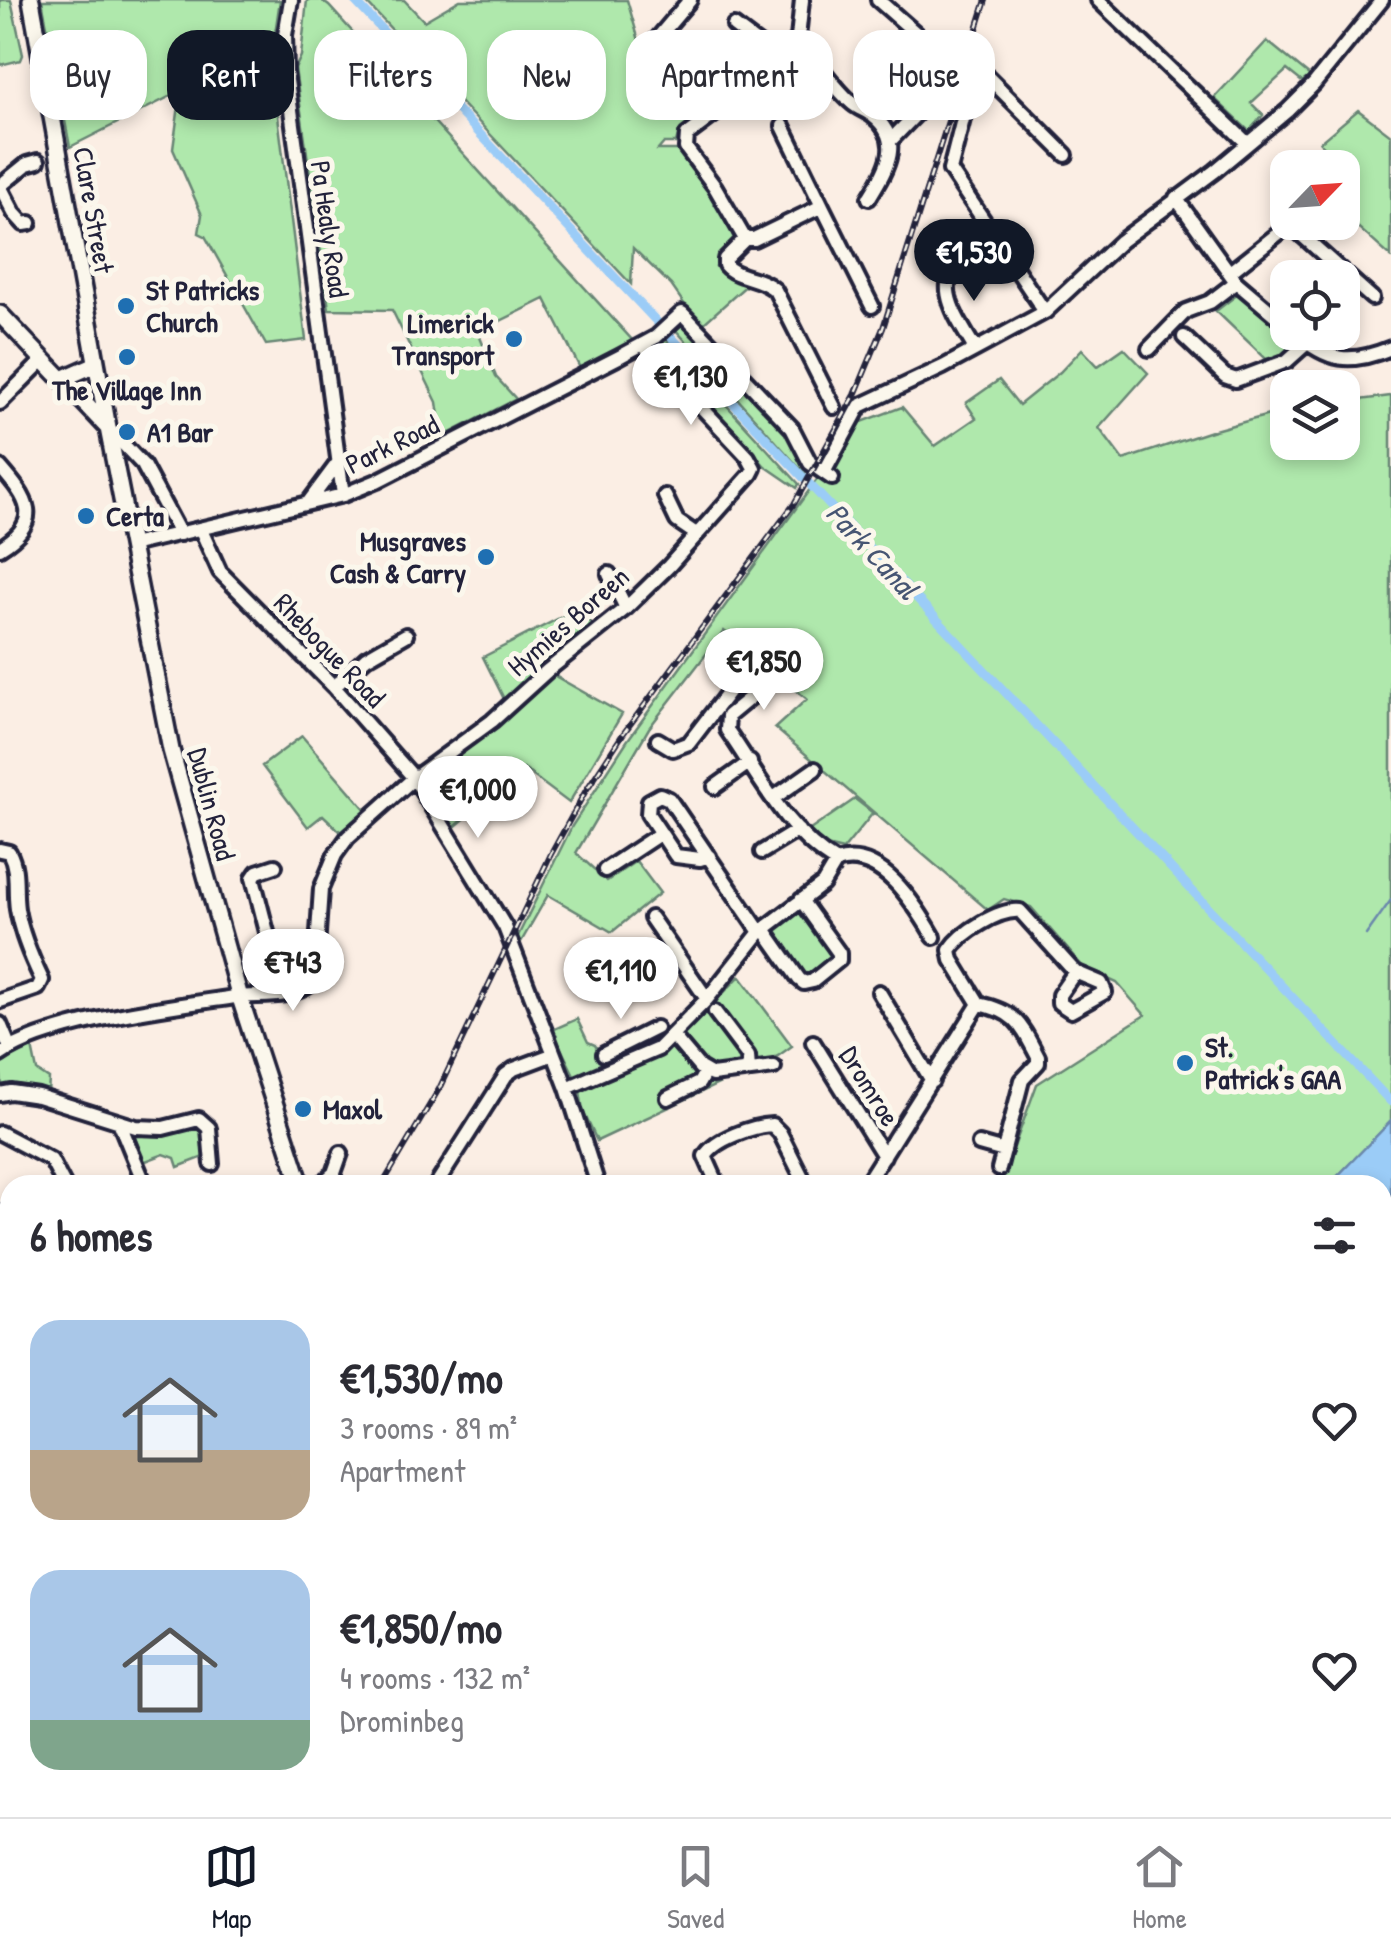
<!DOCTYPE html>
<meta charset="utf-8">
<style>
:root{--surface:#fff;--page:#f2f2f3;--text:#2b2b33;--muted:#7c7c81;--line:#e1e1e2;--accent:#111827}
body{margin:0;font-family:"Patrick Hand",sans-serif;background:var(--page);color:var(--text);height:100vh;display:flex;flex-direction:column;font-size:38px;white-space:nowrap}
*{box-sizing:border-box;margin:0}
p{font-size:32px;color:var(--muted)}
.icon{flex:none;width:55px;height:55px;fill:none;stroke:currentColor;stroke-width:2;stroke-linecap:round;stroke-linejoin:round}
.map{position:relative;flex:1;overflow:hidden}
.side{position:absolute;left:0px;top:1175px;width:1392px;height:642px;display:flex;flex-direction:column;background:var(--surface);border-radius:30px 30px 0 0;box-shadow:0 5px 15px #0003}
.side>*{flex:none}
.top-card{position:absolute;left:30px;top:30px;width:1332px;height:90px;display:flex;gap:20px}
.needle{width:65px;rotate:65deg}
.buttons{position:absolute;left:1270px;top:150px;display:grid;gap:20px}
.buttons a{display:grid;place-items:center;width:90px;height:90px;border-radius:20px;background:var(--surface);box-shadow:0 5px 15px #0003;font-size:50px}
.price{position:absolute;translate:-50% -85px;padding:0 22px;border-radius:35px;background:#fff;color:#222;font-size:32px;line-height:65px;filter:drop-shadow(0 2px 5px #0008)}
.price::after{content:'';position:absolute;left:50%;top:60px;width:30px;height:22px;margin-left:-15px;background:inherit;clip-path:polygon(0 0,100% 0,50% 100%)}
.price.active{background:var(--accent);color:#fff}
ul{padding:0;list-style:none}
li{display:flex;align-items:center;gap:30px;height:250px;padding:0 30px}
li span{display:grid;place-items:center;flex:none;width:280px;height:200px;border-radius:30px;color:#555}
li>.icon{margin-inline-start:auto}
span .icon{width:120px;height:120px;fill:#fffc;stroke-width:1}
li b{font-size:42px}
h2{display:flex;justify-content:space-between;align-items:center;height:120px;padding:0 30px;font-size:42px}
.chip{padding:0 35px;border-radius:30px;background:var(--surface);box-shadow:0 5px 15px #0003;font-size:35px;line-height:90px}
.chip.active{background:var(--accent);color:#fff}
.menu{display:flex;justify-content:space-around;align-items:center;height:140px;border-top:2px solid var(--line);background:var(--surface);font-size:28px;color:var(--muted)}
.menu a{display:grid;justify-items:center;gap:5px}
.menu .active{color:var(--accent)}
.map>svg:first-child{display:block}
.green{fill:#afe8ac;stroke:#688574;stroke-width:2.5}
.water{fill:#9bccf7;stroke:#6b88ac;stroke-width:2.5}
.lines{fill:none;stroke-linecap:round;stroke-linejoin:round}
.stream{stroke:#6b88ac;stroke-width:2.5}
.canal{stroke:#9bccf7;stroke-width:9}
.minor-casing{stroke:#22223b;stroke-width:20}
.major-casing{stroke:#22223b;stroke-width:22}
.minor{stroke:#fbf7ec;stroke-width:12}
.major{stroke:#fbf7ec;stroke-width:15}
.rail-casing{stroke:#22223b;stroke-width:6}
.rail{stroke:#fbf7ec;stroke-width:2.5;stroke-dasharray:8;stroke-linecap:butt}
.poi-dot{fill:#1f6fb2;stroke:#fbf7ec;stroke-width:4}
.labels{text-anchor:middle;stroke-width:10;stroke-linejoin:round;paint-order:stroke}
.street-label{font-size:28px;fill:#22223b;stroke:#fbf7ec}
.poi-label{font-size:28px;font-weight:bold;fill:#22223b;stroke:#fbf7ec;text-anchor:start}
.water-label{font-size:30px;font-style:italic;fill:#465573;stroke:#fbf7ec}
</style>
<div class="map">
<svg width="1391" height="1817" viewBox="0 0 1391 1817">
<rect width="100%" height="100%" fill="#fbeee4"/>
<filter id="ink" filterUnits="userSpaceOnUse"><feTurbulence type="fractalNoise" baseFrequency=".01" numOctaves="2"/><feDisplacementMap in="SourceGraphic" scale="20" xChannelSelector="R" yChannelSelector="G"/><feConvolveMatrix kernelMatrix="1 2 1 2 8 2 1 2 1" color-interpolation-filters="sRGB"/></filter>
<g filter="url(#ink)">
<path class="green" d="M0 0H11L23 55 21 60 0 65Z
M42 0H280L271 60 306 340 266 345 205 236 199 233 202 215 173 149 181 91 70 147Z
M307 0H321L329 6 633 341 580 368 545 299 478 332 496 377 516 399 442 437 437 402 392 310 329 309 295 69 301 56Z
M364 0H404L424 21 460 0H627L645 61 669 93H683L701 115 679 132 676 143H664L658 150H676L680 153 706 187 732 233 734 240 722 253 716 266 750 282 703 324 797 423 814 458 805 474 674 328 689 311 671 285 633 248 631 284Z
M1267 41 1310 76 1302 82 1287 70 1251 103 1263 115 1249 131 1214 98Z
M1358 110 1391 135V257L1343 214 1342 168 1312 167 1330 153 1320 142Z
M1238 294 1293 341 1294 348 1281 356 1266 359 1216 311Z
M663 336 799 484 797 488 765 466 654 343Z
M1124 348 1148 373 1099 428 1123 460 1211 431 1287 410 1288 442H1342L1343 402 1391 396V1121L1329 1185H1000L1037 1084 1145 1015 1117 983 1084 968 1031 907 1004 899 988 910 775 728 807 699 724 631 649 728 576 853 607 881 636 861 660 893 612 932 548 895 521 942 517 938 572 826 627 741 818 478 825 476 862 412V422L902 407 935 446 976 418 966 403 999 380 1019 405 1060 372 1082 349 1098 366Z
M583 606 598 638 555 676 622 714 569 803 524 769 451 830 423 781 511 713 483 657Z
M302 736 366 810 343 834 323 815 308 827 262 766Z
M855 799 873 813 843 850 822 845 807 832Z
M798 909H803L833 952 835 960 804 979 773 935V928Z
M740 976 792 1046 778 1056 597 1141 583 1111 580 1091 664 1054Z
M577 1019 588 1042 595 1045 606 1064 575 1077 552 1030Z
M32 1047 37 1071 49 1079 48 1094 35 1089 2 1087 0 1064Z
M197 1124 204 1128 209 1155 178 1167 175 1158 164 1154 143 1162 133 1132Z
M0 1299 10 1318V1500L0 1505Z
M1383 1722 1391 1731V1817H1343L1332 1808H1382Z
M950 1808H1306L1313 1817H951Z"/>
<path class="water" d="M1391 1121V1284L1383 1292 1382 1185H1329Z
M1382 1537 1391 1547V1731L1382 1722Z"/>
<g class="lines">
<path class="stream" d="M1366 935 1391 900"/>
<path class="canal" d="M354 0 1391 1102"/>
<defs>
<path id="minor" d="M291 0 285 35 286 73 343 495
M878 0 927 43
M1098 0 1247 143
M734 26 778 59
M798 38C815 59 832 86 853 104 859 109 867 111 873 116 905 141 886 170 869 198
M798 38 802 0
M651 46 690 0
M783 126 822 206 754 239H745L715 187 686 148 687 135 750 88 798 38
M891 140 926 104 907 81
M0 186 14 213 24 224 30 223
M0 186 27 164 38 161
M1176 198 1236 282 1288 326
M822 206 872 306
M745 239 725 259V265C737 279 760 276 775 290L834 407
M966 253C929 284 957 317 975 349
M1230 272 1284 229H1295L1372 298
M1045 312 950 170 974 76 981 73 988 77 1066 155
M1294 332C1328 362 1350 365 1391 348
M1184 337 1225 376 1236 380 1287 361 1307 343
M1149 349 1186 311 1210 302 1236 282
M0 403 43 360
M108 428 143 465 180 534
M0 467C28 499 44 521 0 548
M822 471 826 469 860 406 943 367 1045 312 1121 241 1215 171 1287 111 1314 84 1382 0
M665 496 677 521 696 534
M308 503 337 464
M201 530 220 572 334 687 414 778 505 927 567 1088 598 1185
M131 545 343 495 377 481 619 357 656 337 682 313 792 428 810 463 832 478
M609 574 626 608
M773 679 728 716 727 730C758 774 788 835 836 862
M334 687 366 658 406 635
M658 740 673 749 689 743 732 687
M715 787 750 762
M775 797 815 769
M0 850 9 852C19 871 14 888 17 909 21 934 31 957 42 980L38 988 0 1001
M762 852 798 830
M709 856 700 859 676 856 648 814 649 801 660 795 669 799 760 932
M275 866 257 872 253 878 283 994
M605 870 661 833
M651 918 707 999
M764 929 799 979 804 983 813 981 839 960V953L801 900
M879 992 932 1081
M715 1012 748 1056 749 1070
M0 1024 10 1048
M673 1036 700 1068 712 1075 774 1067
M813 1042 884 1156
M604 1054 656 1028
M0 1055C48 1021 174 1006 235 997 260 994 289 1000 311 984L315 976 321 889 335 855 348 837 414 778 492 721 547 671 626 608 669 566 751 474 754 468 748 457 643 345
M567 1088 658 1049 707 999 760 932 823 884 836 862C881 847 915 905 934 937
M0 1094 11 1092 38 1096 136 1127 163 1128 199 1119 209 1128 212 1164
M668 1098 699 1083 705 1072
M120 1124 145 1185
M0 1133 51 1160 64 1185
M979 1144 1004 1151
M999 1169 1022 1080 1038 1063V1057C1021 1025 1017 1012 979 1004L952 960 950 950C962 932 999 909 1020 911L1075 972 1101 983 1105 992 1071 1011 1059 1003V995L1075 972
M320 1185 334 1173 341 1153
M436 1185 506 1075 514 1069 554 1054
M718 1185 705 1156C715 1139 753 1126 772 1125L780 1133 806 1185
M865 1185 979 1004
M0 1212 10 1233
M0 1565 10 1561
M0 1696 10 1724
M512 1808 516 1817
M704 1808 705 1817
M941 1808 943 1817
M89 1810 91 1817
M163 1817 165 1808
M771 1817 800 1808"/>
<path id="major" d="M31 0 108 428 171 750 241 1001 301 1185
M0 314 108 428
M62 379 96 364
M0 1781 10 1779
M393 1808 395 1817
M414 1808 415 1817"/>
</defs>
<use href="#minor" class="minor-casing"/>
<use href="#major" class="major-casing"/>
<use href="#minor" class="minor"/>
<use href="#major" class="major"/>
<defs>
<path id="rail" d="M382 1185 439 1089 551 854 585 792 623 734 794 504 855 395 883 328 986 0
M0 1510 10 1505"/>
</defs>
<use href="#rail" class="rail-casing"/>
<use href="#rail" class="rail"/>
</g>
</g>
<g class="poi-dot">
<circle cx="126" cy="306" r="10"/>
<circle cx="514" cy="339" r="10"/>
<circle cx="127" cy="357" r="10"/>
<circle cx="127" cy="432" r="10"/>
<circle cx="86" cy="516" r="10"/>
<circle cx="486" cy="557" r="10"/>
<circle cx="1185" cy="1063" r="10"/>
<circle cx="303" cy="1109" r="10"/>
</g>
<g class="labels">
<g class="street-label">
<text transform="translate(94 210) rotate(80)" y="10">Clare Street</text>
<text transform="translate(330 229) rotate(82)" y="10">Pa Healy Road</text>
<text transform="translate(392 444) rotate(-26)" y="10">Park Road</text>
<text transform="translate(568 621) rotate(-41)" y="10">Hymies Boreen</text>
<text transform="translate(330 650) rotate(46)" y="10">Rhebogue Road</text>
<text transform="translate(212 804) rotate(75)" y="10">Dublin Road</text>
<text transform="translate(870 1086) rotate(58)" y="10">Dromroe</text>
</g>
<g class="poi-label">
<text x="146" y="300">St Patricks<tspan x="146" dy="32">Church</tspan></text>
<text x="494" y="333" text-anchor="end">Limerick<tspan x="494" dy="32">Transport</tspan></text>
<text x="127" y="400" text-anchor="middle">The Village Inn</text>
<text x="147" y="442">A1 Bar</text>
<text x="106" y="526">Certa</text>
<text x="466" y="551" text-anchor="end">Musgraves<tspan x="466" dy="32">Cash &amp; Carry</tspan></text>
<text x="1205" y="1057">St.<tspan x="1205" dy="32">Patrick's GAA</tspan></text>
<text x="323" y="1119">Maxol</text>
</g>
<g class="water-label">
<text transform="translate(872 551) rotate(47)" y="10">Park Canal</text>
</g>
</g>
</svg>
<div class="buttons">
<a><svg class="needle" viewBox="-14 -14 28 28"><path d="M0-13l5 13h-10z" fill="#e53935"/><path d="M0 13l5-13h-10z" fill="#7c7c81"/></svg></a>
<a><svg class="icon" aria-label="locate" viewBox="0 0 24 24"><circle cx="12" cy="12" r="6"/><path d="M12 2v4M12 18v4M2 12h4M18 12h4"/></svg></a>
<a><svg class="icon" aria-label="layers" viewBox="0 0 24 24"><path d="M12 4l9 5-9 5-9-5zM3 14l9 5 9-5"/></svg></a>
</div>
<b class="price active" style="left:974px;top:304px">€1,530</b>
<b class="price" style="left:691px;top:428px">€1,130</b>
<b class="price" style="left:764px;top:713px">€1,850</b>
<b class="price" style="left:478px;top:841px">€1,000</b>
<b class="price" style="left:293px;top:1014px">€743</b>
<b class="price" style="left:621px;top:1022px">€1,110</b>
<div class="top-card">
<a class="chip">Buy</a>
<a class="chip active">Rent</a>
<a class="chip">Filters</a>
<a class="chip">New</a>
<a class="chip">Apartment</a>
<a class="chip">House</a>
</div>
<section class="side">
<h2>6 homes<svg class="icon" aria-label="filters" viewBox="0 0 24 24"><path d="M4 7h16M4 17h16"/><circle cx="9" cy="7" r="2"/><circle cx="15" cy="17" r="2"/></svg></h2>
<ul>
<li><span style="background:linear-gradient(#a9c7e8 65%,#b9a48a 0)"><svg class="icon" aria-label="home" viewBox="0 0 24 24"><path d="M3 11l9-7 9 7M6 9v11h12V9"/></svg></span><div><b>€1,530/mo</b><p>3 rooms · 89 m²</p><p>Apartment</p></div><svg class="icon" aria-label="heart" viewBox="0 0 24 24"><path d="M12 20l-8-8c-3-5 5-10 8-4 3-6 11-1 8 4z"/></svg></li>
<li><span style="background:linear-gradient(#a9c7e8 75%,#7fa58c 0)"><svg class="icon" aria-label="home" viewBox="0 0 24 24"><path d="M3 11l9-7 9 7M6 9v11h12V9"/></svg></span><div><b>€1,850/mo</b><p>4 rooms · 132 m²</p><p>Drominbeg</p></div><svg class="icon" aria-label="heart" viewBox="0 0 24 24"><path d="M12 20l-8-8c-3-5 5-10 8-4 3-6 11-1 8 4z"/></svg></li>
</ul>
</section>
</div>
<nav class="menu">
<a class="active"><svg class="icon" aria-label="map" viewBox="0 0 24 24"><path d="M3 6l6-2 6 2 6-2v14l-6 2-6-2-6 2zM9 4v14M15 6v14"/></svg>Map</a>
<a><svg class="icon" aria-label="saved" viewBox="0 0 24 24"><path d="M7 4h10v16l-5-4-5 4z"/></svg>Saved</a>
<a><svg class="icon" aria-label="home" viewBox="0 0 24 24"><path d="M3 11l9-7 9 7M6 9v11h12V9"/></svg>Home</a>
</nav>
